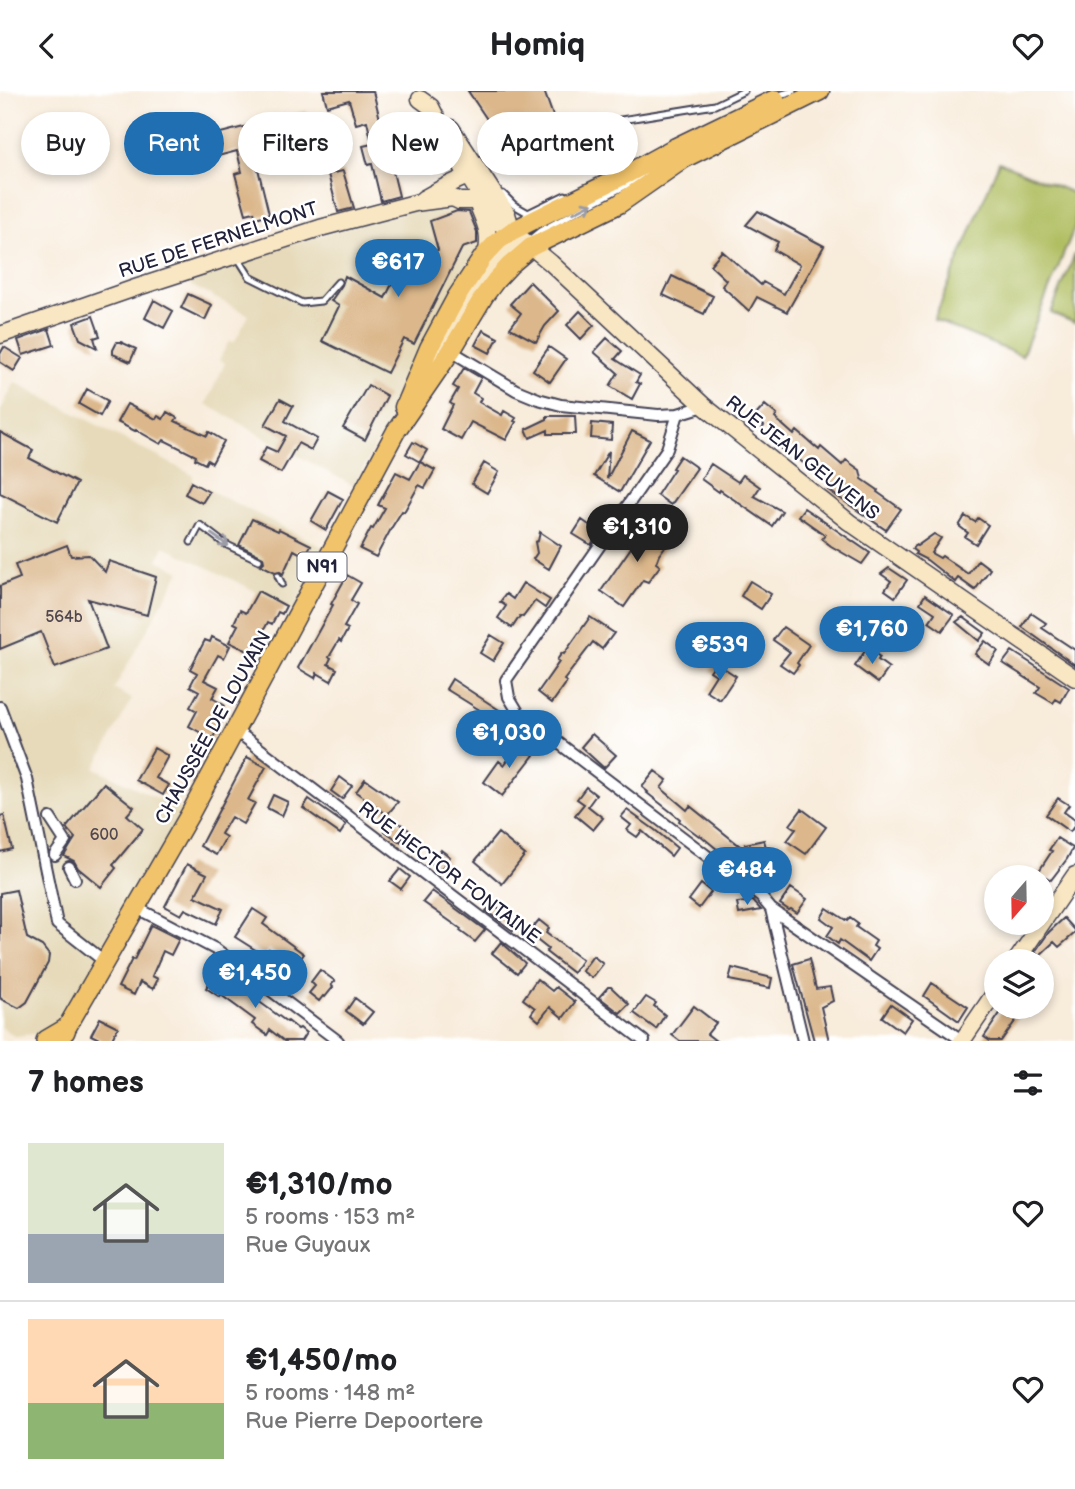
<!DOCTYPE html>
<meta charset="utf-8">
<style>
:root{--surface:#fff;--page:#f2f2f2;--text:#202124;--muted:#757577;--line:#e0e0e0;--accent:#1f6fb2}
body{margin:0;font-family:"Balsamiq Sans",sans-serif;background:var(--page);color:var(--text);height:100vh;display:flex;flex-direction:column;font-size:26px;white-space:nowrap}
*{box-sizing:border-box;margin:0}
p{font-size:23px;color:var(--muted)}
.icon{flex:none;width:38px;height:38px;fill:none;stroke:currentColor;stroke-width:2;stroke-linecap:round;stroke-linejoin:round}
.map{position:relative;height:950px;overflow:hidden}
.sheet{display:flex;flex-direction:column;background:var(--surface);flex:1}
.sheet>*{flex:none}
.banner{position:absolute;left:21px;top:21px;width:700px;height:63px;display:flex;gap:14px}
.needle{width:46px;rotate:200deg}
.tools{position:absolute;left:984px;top:774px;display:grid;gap:14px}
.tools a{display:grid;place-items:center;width:70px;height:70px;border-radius:50%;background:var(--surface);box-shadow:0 4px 10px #0003;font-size:35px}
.price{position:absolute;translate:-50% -60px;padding:0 16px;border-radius:24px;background:var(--accent);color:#fff;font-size:23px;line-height:46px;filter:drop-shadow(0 2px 4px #0008)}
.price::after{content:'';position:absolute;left:50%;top:42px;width:21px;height:16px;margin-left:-10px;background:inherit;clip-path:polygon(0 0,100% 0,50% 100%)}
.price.current{background:#222;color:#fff}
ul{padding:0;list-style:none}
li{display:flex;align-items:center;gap:21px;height:175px;padding:0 28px}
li+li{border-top:2px solid var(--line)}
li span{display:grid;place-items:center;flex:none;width:196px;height:140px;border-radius:0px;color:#555}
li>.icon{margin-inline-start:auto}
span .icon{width:84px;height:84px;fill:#fffc;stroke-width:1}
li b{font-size:30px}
h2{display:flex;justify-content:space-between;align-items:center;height:84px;padding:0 28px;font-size:30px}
.pill{padding:0 24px;border-radius:32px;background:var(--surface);box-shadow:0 4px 10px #0003;font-size:24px;line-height:63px}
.pill.current{background:var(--accent);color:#fff}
header{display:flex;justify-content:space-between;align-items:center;height:91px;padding:0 28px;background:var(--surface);font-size:32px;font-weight:800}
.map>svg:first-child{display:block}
.built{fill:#e6daba}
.green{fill:#b0be60;stroke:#69704e;stroke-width:2}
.building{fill:#dbb78b}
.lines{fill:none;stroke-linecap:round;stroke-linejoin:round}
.lane-casing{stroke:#424053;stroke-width:9}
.street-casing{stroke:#424053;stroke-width:14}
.secondary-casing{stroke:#424053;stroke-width:19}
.primary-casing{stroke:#424053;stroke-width:21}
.highway-casing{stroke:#424053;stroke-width:24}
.lane{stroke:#fff;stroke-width:5}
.street{stroke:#fff;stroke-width:10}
.secondary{stroke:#f9e7c3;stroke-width:16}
.primary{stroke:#f1c36a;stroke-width:18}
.highway{stroke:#f1c36a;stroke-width:21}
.oneway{stroke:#9c9ca7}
.labels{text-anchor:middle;stroke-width:5;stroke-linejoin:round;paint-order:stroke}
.number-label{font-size:16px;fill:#50474f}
.shield{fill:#fff;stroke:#646476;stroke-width:2}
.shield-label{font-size:18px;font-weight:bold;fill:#22223b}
.street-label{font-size:19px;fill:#22223b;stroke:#fff}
</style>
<header><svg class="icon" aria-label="back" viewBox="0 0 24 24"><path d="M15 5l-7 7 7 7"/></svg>Homiq<svg class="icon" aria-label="heart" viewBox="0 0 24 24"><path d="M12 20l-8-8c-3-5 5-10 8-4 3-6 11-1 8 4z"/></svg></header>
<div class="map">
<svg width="1075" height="950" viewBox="0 0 1075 950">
<rect width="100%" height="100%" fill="#fff"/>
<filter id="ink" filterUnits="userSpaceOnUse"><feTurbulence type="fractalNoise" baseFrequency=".0143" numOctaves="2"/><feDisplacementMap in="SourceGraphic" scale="14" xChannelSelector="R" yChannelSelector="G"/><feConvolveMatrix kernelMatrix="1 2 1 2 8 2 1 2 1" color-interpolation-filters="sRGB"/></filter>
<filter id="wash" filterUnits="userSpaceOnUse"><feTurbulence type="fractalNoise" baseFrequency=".00686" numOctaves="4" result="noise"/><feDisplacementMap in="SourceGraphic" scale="28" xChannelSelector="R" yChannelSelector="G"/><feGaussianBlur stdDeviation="1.57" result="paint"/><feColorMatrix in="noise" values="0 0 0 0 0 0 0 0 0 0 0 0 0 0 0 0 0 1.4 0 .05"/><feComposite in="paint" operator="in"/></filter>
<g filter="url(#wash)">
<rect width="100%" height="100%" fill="#f8ecdb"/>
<path class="built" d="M441 111 471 116 485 147 478 163 465 175 398 304 399 311 354 395 280 355 206 313 225 272 219 269 229 250 234 252 249 224 172 185Z
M15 291 193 384V391L331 460 298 521 164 455 158 469 180 480 114 598 132 608 95 677 190 723 64 940 14 945 0 935V320Z"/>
<path class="green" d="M999 71 1075 103V135L1022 265 934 229Z
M1075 163V232L1051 222Z"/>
<g id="blocks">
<path class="building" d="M323 0H373L399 105 381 110 372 73 368 74 363 55 372 53 367 30 356 33 349 9 327 15Z
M468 0H544L553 25 547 30 562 51 513 67Z
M306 20 311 41 253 57 269 123 256 127 254 121 246 123 235 83 242 81 237 60 218 65 213 44Z
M343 80 354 117 338 121 328 83Z
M457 120 469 121 477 141V152L462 157 414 253 404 248 387 282 322 250 339 215 331 210 342 194 345 185 385 207 402 173 438 159 430 130Z
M758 120 824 155 787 221 757 206 749 220 722 195 726 189 710 174 722 160 761 194 763 191 784 203 800 174 774 159 778 151 746 134Z
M672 185 713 205 704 223 663 204Z
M530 191 559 220 545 235 536 251 510 237 521 222 510 213Z
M188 203 212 214 205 229 181 217Z
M154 209 173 220 164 237 145 227Z
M580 220 594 234 581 248 567 234Z
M93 225 100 245 94 247 97 257 80 248 74 232Z
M49 238 54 254 23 264 18 249Z
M483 239 498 247 490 262 475 254Z
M607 247 622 260 615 268 640 284 636 291 640 293 632 308 610 295 618 282 594 261Z
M117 251H121L136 258 130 271 113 263V259Z
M4 256 22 267 14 280 0 271V263Z
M549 256 566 268 550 291 533 279Z
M464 277 481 287 473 302 481 307 479 311 502 324 504 320 516 327 514 330 516 331 506 349 471 331 461 349 441 338 453 314 450 312 458 298 453 295Z
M368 294 387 305 365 349 343 337Z
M87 298 108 310 100 325 79 313Z
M280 308 293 315 285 330 317 348 311 359 298 352 281 382 259 370 266 356 277 361 286 345 265 334Z
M127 313 156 328 158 325 163 328 167 321 177 327 175 330 207 345 209 341 224 350 212 372 207 369 205 373 195 368 196 365 164 349 161 353 136 339 135 340 117 331Z
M765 314 777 324 775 327 794 344 797 340 819 359 821 356 842 374 846 369 860 379 862 388 878 399 877 401 901 418 886 439 828 399 830 394 791 362 788 364 782 358 784 356 762 338 764 335 754 326Z
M547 325H575L576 343H548V339L530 347 526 338 547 328Z
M592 332 612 334 611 349 591 347Z
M632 340 650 349 620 401 594 385 609 360 607 388Z
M0 341 33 359 29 367 77 392 57 431 0 402Z
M413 351 427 359 420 371 406 363Z
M680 365 697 377 671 414 657 404 674 378 672 377Z
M420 371 435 379 425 397 419 394 404 421 402 420 392 436 376 466 360 458 371 437 373 438 385 417 378 414 396 381 410 388Z
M484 372 499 381 487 402 472 393Z
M711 373 738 391 743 384 760 396 754 405 782 420 772 435 720 399 719 401 701 388Z
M191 391 209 401 202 412 185 403Z
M328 400 343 408 326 439 311 430Z
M804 417 870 462 862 473 831 455 822 448 825 444 798 425Z
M965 425 975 431 978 427 988 434 976 453 965 446 968 442 959 435Z
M252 428 278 440 279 438 311 454 305 465 294 459 283 483 279 480 275 481 261 474 264 471 263 466 239 454Z
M582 429 599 441 591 454 573 443Z
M654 429 669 439 664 446 669 450 659 464 656 472 660 475 648 491 643 489 624 516 601 500 644 438 646 439Z
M540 441 561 455 549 478 533 468 537 462 535 451 538 450Z
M934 443 941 447 931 462 940 467 942 465 968 483 978 469 990 478 975 499 958 487 955 491 927 469 915 463 916 461 912 458 915 454 917 455Z
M67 454 71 465 89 464 105 481 109 470 156 486 147 524 88 508 107 558 55 577 41 541 0 558V495L20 487 15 474Z
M889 477 907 489 895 506 885 499 891 490 881 483Z
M347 484 361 492 351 509 357 513 344 536 348 538 341 551 339 549 329 566 331 567 328 573 337 578 331 590 317 582 315 587 298 577 333 514 331 513Z
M750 490 771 503 761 518 741 505Z
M523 492 550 509 545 517 535 510 523 526 520 525 512 537 498 527 506 515 500 511 506 503 513 508Z
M258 500 286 515 282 523 278 521 272 533 268 531 252 562 229 551 238 534 234 532 240 519 246 522Z
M925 504 954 524 942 540 929 531 935 522 920 512Z
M1031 522 1046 532 1042 537 1075 559V574L1022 536Z
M590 526 614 542 602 558 593 551 564 589 567 591 552 612 538 601 559 571 557 569 562 562 564 563Z
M963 526 985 542 979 550 956 531Z
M783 536 809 554 797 572 799 574 793 582 780 573 790 561 773 549Z
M491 544 504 552 493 570 480 562Z
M212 546 230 555 224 567 218 564 204 589 218 596 212 607 224 614 220 621 223 623 218 632 221 633 212 648 189 635 197 620 190 616 199 600 190 595 197 582 190 578 205 549 210 551Z
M985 550 998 560 989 573 975 563Z
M867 557 880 566 878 569 889 577 878 592 855 575Z
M1012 560 1069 597 1061 611 1056 608 1053 612 1036 602 1040 596 1003 572Z
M716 572 736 585 720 609 706 600 716 584 710 580Z
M452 588 516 630 507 643 488 631 491 626 446 598Z
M592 643 616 664 604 677 581 656Z
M520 653 534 664 502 705 484 691 499 670 504 674Z
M154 657 168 665 156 687 169 694 163 704 136 689Z
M247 666 266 676 248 709 255 712 243 733 231 726 221 743 226 746 216 764 200 755Z
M655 680 667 689 661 697 687 719 690 715 740 755 729 768 700 744 699 745 679 730 680 728 647 702 648 701 642 696Z
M340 686 352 695 342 708 331 700Z
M365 688 398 711 387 724 356 701Z
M104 692 134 716 127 724 143 738 113 774 116 777 101 796 78 777 74 770 64 765 75 747 66 737Z
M586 696 596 704 588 715 603 727 593 739 575 724 584 713 577 708Z
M273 704 288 711 282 725 267 717Z
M1058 707 1069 714 1064 721 1075 729V734L1070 741 1046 724Z
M309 708 346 734 340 743 303 717Z
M802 718 826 736 806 763 787 750 796 738 790 734Z
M627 719 655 739 677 757 671 765 642 740 637 746 627 739 631 734 621 726Z
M4 724 12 758 0 761V725Z
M394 728 410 740 400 751 385 740Z
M498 742 525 764 502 793 475 770Z
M1057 747 1073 757 1067 768 1051 789 1046 786H1035L1052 760 1049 759Z
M764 749 768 764 748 769 745 753Z
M441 759 450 766 440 780 431 772Z
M187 773 207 783 195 805 223 818 216 833 185 818 181 824 165 815Z
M400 778 410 786 401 798 390 790Z
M701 793 711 801 699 817 689 809Z
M791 797 807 808 797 822 791 818 789 819 780 813Z
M16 799 27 847 42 855 49 864 48 872 27 911 19 917 1 908 0 906V802Z
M432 800 485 839 475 851 460 840 461 838 423 811Z
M753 810 761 819 739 823 737 812Z
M492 813 519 834 513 840 486 820Z
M827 817 847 830 850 827 858 833 856 836 876 850 873 855 877 858 869 870 840 849 838 853 827 845 833 836 821 827Z
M253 818 267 827 263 833 304 863 293 877 269 858 265 865 235 846Z
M1064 827 1075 839V842L1059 856 1054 851 1039 865 1035 861 1049 841Z
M539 829 549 837 546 842 582 869 573 882 546 861 548 858 528 842Z
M151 834 179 848 171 864 163 860 152 885 158 888 153 898 140 891 134 904 118 896 132 868 134 869Z
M501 851 525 872 517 882 492 862Z
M593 865 603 873 592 887 582 880Z
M809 868 816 898 830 896 833 910 821 916 829 950H814L793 873Z
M732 877 772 887 770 897 729 889Z
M320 879 335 890 331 894 333 896 325 906 323 905 319 910 309 902 315 895 311 891Z
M217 880 287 931 288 930 298 938 300 937 306 942 301 950H284L270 939 267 944 252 933 255 929 221 904 220 906 206 897Z
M537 888 552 900 556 896 575 911 563 927 550 916 539 930 531 923 535 917 523 908Z
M932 892 968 916 959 930 924 905Z
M608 896H611L629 913 620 922 599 906Z
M646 906 656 912 654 915 665 924 656 938 634 922Z
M355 907 373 921 363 933 346 920Z
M891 913 912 928 903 941 882 926Z
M694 915 716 932 707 943 716 950H680L672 944Z
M1005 915H1026L1001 950H990L984 946Z
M100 927 118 936 111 950H103L91 944Z"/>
</g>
</g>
<g filter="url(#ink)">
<use href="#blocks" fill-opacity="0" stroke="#424053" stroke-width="2"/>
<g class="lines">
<defs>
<path id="lane" d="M776 5 793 0
M596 33 715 14 744 0
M503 103 514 114 528 122
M525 126 528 122 565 104
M529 149 540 140 646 84
M238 167 250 186 302 212 321 210 338 191
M191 451 200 434 225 453 259 469
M278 485 282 493"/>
<path id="street" d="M451 260 516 299 538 308 561 314 658 324 678 323 704 315
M678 323 667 358 506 589 509 606 518 621 761 806 771 818 963 950
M0 616 27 688 57 833 104 870
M235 639 644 950
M50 727 65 750 55 764
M69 776 75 788
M135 816 217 859 338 950
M771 818 803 950"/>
<path id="secondary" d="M420 8 431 16 455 64 496 130 512 140 551 172 704 315 849 431 1075 587
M423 108C440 98 456 89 474 83L475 85
M479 117C486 134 490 142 487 161
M0 244 135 197 320 137 415 112 453 107 459 110H476L481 107
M423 287 456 228 475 198 514 153 512 140 507 123 451 37
M1016 870 1075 784
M962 950 996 900"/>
<path id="primary" d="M404 316 429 257 456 207 483 166 498 150 512 140 548 122 627 83 676 56 775 8
M59 950 190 723 396 340 451 260 484 205 496 189 510 174 531 156 619 113 685 67 820 0"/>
<path id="highway" d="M47 950 64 940"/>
</defs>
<use href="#lane" class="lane-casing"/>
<use href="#street" class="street-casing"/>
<use href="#secondary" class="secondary-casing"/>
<use href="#primary" class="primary-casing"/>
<use href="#highway" class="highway-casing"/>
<use href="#lane" class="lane"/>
<use href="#street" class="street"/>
<use href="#secondary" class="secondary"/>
<use href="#primary" class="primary"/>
<use href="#highway" class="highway"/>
</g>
<defs><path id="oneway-shaft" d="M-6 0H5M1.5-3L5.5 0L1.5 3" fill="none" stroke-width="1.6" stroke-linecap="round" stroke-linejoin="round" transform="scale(1.75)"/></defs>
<g class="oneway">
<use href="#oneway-shaft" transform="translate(583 117) rotate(-27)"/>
<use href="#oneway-shaft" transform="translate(220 449) rotate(35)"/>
</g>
</g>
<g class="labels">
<g class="number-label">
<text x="64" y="531">564b</text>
<text x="104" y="749">600</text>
</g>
<rect class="shield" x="297.5" y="461.5" width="49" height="29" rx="5"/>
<g class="shield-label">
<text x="322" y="482">N91</text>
</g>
<g class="street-label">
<text transform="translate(218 148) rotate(-18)" y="7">RUE DE FERNELMONT</text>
<text transform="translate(803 366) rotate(38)" y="7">RUE JEAN GEUVENS</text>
<text transform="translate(212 636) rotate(-61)" y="7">CHAUSSÉE DE LOUVAIN</text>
<text transform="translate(450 781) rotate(37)" y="7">RUE HECTOR FONTAINE</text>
</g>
</g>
</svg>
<div class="tools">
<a><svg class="needle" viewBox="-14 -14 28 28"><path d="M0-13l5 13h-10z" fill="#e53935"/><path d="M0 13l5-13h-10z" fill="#757577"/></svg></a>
<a><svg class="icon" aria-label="layers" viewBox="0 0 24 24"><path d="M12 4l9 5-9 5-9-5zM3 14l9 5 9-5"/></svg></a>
</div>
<b class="price" style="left:398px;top:208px">€617</b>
<b class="price current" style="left:637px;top:473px">€1,310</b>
<b class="price" style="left:872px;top:575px">€1,760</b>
<b class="price" style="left:720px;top:591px">€539</b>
<b class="price" style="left:509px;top:679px">€1,030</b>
<b class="price" style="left:747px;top:816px">€484</b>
<b class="price" style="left:255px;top:919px">€1,450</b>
<div class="banner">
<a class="pill">Buy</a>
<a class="pill current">Rent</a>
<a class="pill">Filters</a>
<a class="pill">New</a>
<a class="pill">Apartment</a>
</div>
</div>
<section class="sheet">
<h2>7 homes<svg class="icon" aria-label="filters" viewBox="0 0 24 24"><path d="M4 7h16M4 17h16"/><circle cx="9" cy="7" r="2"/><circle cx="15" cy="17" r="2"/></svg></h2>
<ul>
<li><span style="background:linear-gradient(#dfe7d0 65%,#9aa5b1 0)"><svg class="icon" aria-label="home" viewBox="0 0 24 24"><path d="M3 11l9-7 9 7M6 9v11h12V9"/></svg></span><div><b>€1,310/mo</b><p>5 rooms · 153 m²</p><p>Rue Guyaux</p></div><svg class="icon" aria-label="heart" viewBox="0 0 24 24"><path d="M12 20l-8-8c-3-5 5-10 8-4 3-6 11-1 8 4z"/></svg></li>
<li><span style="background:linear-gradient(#ffd9b3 60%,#8fb573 0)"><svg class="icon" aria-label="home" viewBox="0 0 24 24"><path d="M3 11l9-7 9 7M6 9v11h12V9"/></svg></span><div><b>€1,450/mo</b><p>5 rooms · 148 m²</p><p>Rue Pierre Depoortere</p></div><svg class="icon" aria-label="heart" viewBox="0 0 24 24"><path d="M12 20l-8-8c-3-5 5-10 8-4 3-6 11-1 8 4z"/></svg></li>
</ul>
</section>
